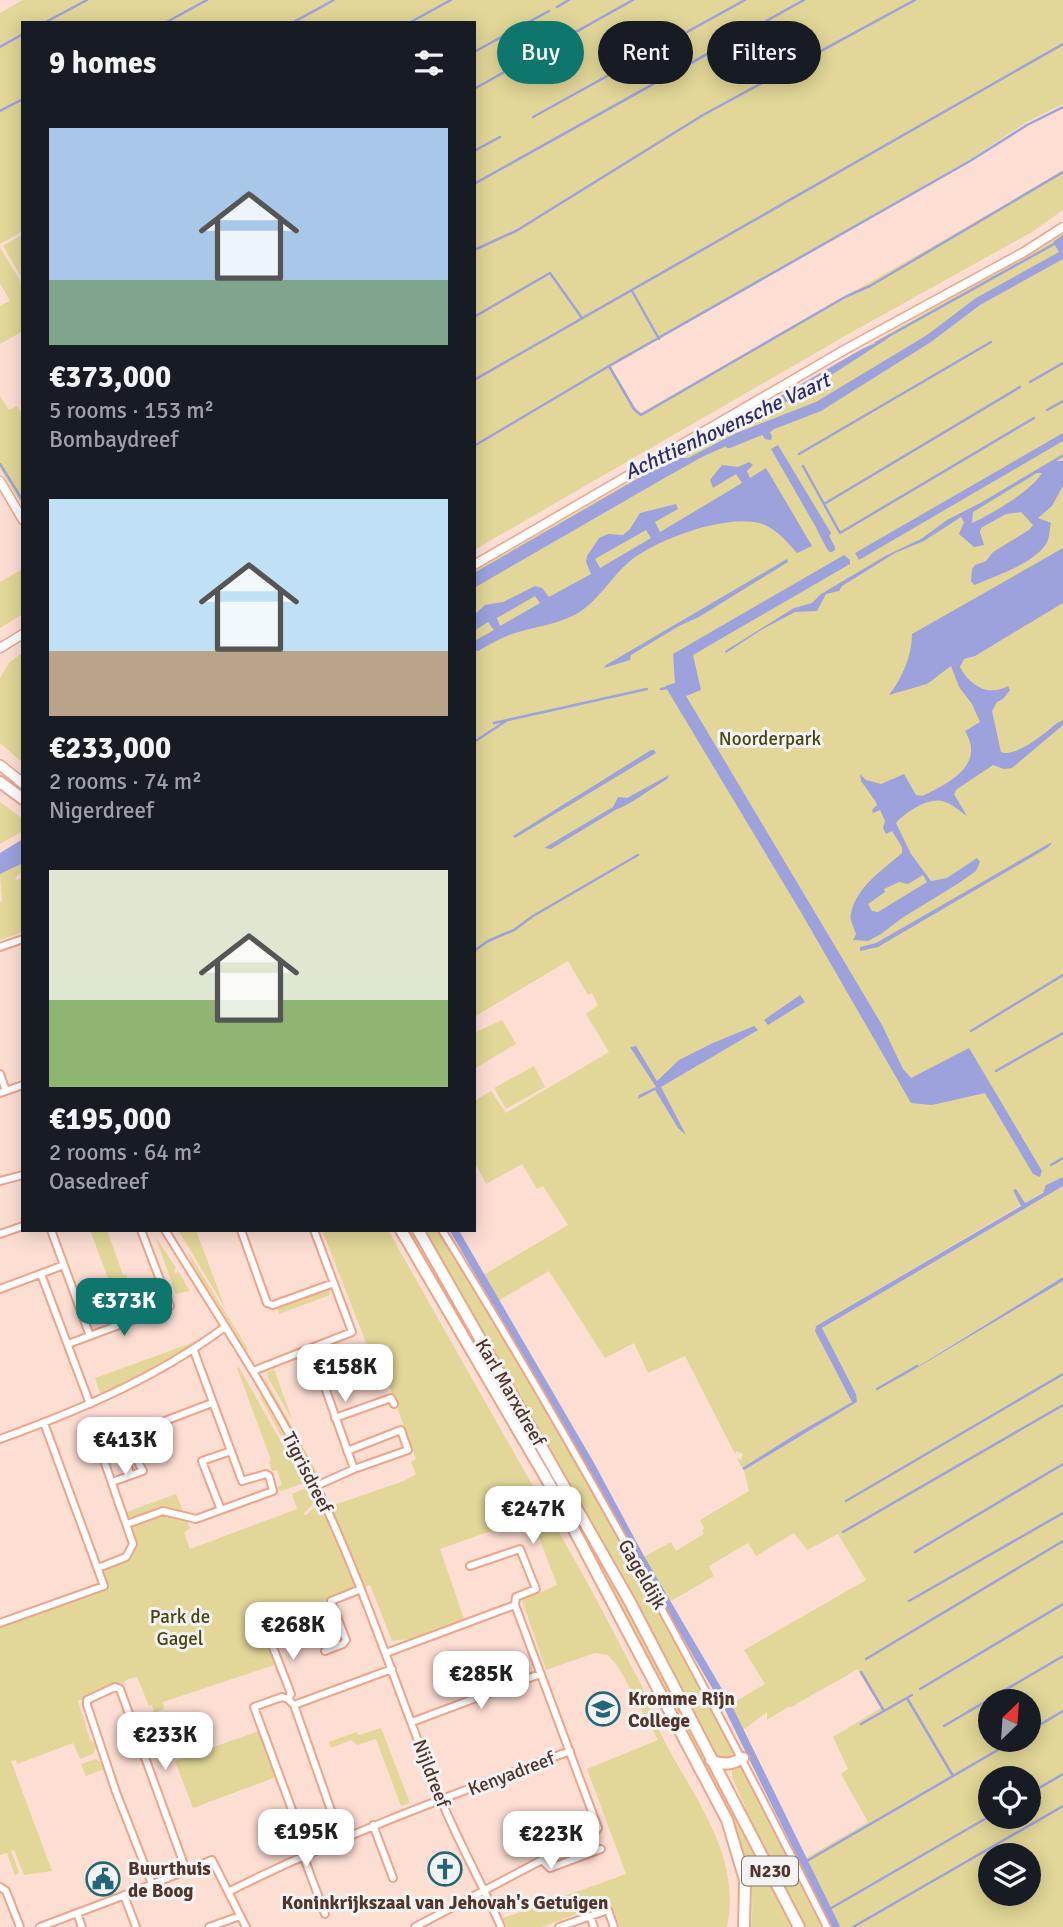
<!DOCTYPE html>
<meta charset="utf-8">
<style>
:root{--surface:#171b24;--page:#20242c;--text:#f1f3f6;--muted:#9ea1a6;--accent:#0f766e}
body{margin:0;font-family:Signika,sans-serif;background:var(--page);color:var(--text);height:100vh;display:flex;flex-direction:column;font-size:26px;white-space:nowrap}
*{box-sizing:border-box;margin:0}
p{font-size:23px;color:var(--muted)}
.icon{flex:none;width:38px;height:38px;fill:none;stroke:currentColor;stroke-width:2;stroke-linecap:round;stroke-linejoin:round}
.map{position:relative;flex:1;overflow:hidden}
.side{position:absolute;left:21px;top:21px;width:455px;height:1211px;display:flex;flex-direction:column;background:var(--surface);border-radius:0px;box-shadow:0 4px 18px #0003}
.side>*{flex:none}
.guide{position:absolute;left:497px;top:21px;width:460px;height:63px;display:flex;gap:14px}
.needle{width:46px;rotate:25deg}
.controls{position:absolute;left:978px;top:1689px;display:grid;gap:14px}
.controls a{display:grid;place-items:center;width:63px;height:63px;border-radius:50%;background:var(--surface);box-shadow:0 4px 18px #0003;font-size:35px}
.price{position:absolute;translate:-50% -60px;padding:0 16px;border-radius:14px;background:#fff;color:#222;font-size:23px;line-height:46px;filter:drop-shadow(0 2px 4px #0008)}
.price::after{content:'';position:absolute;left:50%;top:42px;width:21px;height:16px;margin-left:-10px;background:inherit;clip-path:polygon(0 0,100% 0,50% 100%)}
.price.active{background:var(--accent);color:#fff}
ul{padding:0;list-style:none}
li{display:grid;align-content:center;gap:14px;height:371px;padding:0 28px}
li span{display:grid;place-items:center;height:217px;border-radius:0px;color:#555}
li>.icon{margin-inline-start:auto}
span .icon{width:126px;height:126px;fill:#fffc;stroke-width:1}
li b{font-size:30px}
h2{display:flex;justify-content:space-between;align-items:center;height:84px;padding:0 28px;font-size:30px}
.tag{padding:0 24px;border-radius:32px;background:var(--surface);box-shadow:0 4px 18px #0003;font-size:24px;line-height:63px}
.tag.active{background:var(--accent);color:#fff}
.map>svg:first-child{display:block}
.green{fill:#e2d798;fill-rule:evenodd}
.water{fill:#9da2dd;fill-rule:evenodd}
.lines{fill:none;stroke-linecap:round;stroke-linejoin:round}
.stream{stroke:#9da2dd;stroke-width:2.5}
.canal{stroke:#9da2dd;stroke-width:8}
.street-casing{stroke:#eda48b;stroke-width:10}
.secondary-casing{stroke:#eda48b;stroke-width:11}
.primary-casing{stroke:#eda48b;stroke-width:12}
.highway-casing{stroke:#eda48b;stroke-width:14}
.street{stroke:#fff;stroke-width:6}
.secondary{stroke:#fff;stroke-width:8}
.primary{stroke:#fff;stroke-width:9}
.highway{stroke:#fff;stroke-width:10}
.labels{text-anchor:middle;stroke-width:6;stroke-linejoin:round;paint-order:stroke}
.shield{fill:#f3f3f3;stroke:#826d66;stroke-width:2}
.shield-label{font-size:18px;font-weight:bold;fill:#513329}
.park-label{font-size:19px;fill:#4a420f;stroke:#f3f3f3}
.street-label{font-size:19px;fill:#513329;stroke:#f3f3f3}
.poi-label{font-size:19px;font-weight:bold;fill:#513329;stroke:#f3f3f3;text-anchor:start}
.water-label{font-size:21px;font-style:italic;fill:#2d2a6f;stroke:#f3f3f3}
</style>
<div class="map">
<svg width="1063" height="1927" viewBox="0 0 1063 1927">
<rect width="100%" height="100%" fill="#fdded3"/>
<path class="green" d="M23 0H1063V104L1027 122 964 163 611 367 639 414C780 332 923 254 1063 170V210L1032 232 852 332 474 550V23H23V231L0 244V13Z
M1063 231V1180L1025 1203 1014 1191 1021 1205 816 1326 852 1402 796 1434 742 1468 737 1458 741 1460 743 1454 736 1451 735 1454 685 1356 648 1373 634 1343 605 1358 549 1271 496 1302 480 1277 568 1225 543 1186 537 1189 522 1164 486 1184 474 1161V1098L476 1100 491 1091 506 1113 609 1052 586 1014 598 1005 592 993 588 995 568 961 474 1017V571L1033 251Z
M23 234V280L3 246Z
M0 248 23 285V331L0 344V306L10 301 0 283Z
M0 396 9 410 17 406 23 416V506L0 469Z
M23 569V614L0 628V582Z
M23 652V763L0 743V678L9 663Z
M0 802 23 819V831L0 844Z
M23 862V871L15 878 16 880 23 878V932L0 940V902L2 901 0 874Z
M502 1020 516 1044 474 1069V1033Z
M534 1066 545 1087 506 1109 494 1088Z
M1063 1186V1277L900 1377 1063 1281V1927H833L801 1861 868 1822 841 1774 848 1769 833 1737 881 1708 857 1669C836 1683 813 1693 792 1707H788L767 1720V1712L739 1733 725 1708 765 1684 744 1650 866 1580 838 1534 807 1550 794 1533 756 1556 748 1543 709 1566 714 1576 666 1604 640 1559 671 1542 676 1551 704 1534 702 1531 704 1528 700 1520 749 1491 744 1470 857 1402 822 1328ZM990 1701H1029V1740H990ZM990 1778H1029V1816H990ZM990 1855H1029V1894H990Z
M90 1230H107L123 1275 126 1274 130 1286 136 1284 142 1299 155 1295 156 1298 120 1311Z
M178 1230H196L225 1308Z
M322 1230H388L586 1580 643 1688C664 1770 746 1836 727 1927H620L610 1902 542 1927H507L503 1918 626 1874 587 1769 658 1740 619 1668 608 1655 595 1653 546 1670 522 1600 557 1585 535 1527 532 1522 525 1519 440 1549 464 1619 461 1620 463 1623 427 1637 392 1641 370 1585 261 1623 277 1664 163 1702 164 1709 154 1713 152 1705 149 1706 137 1677 128 1679 118 1687 78 1701 90 1740 97 1745 93 1754 80 1759 73 1743 17 1764 16 1760 11 1761 52 1871 24 1875 14 1850 11 1851 19 1872 15 1876 7 1853 0 1855V1627L103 1586 98 1568 126 1557 133 1544 124 1513 176 1494 190 1528 184 1533 190 1549 297 1509 292 1494 306 1488 314 1503 303 1514 306 1515 315 1507 320 1516 333 1512 331 1506 334 1505 404 1481 416 1474 411 1462 416 1459 379 1358 375 1357 370 1345H367Z
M407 1230H416L617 1585 793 1927H751C756 1892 747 1857 733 1825Z
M423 1230H439L547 1412 712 1706 735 1750 734 1758 724 1761 715 1756 589 1518Z
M155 1236 176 1268 174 1270 175 1273 179 1272 190 1291 176 1294Z
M188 1252 248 1349 246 1350 193 1265Z
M328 1288 330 1295 279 1314 277 1307Z
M213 1332 164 1364 101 1396 95 1378 189 1344Z
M239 1367 304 1483 281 1491 278 1489 277 1487 282 1485 277 1470 272 1471 269 1462 271 1460 237 1368Z
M274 1369 292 1419V1420L267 1376 268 1372Z
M265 1378 317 1472 315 1473 264 1379Z
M261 1394 307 1479 305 1480 259 1395Z
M381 1728 410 1803 401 1806 376 1739 357 1745 351 1740 331 1748 329 1742 356 1732 359 1735Z
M259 1731 276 1777 193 1808 175 1761Z
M96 1759 102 1763 104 1769 86 1776 81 1764Z
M739 1764 743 1766 823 1927H804L751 1824 744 1804 732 1777V1769Z"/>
<path class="water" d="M1063 235V259L980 305 931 342 821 411 769 431 772 436 771 440 765 439 760 431 702 457 661 480 474 588V573L862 349 890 337 799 396 747 420 682 458H688L734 434 816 402 927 335 976 298 1059 252 1053 242Z
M1063 433V441L859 560 855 553Z
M778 445 831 533 828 538H822L771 449Z
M1063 454V457L1056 461H1063V486L1052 506 1038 518 1051 523C1049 530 1050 538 1046 544 1033 564 995 576 974 585L971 581 972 569 975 565 986 561 993 552 1029 530 1033 525 1021 512 1006 514 981 528 980 532 984 545 974 547 959 534 964 522 961 517 924 541 895 553 842 586 839 591 826 594 817 611 795 612 761 630 726 653 725 651 794 608 812 603 821 594 887 555 921 539 947 520 982 502ZM1037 473H1042C1031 491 992 514 972 523L973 512Z
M749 462 753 465 747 471 750 478 766 468 812 546 797 553C788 543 778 531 765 525 732 511 657 539 630 561 611 577 599 600 578 613 561 623 540 626 522 631 506 635 492 643 478 651L474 650V641L494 630 488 622 474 631V615L485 605 503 602 535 586 542 588 549 597 591 574 586 562 587 556 599 538 608 534 623 535 630 529 640 513 676 504 678 509 655 522 660 532 742 483 736 474 713 488 710 480 722 465 738 467ZM646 530 651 538 600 568 595 559ZM535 596 540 603 500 626 497 618Z
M1063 548V603L975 656 964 659 960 667C970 686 988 697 1008 686L1010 690 1003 699 997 702 992 711 1001 752C1016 758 1045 733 1057 723L1063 720V725L1012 768 1004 769 993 765 957 789 954 794 967 816C959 811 952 803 942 801 927 798 906 812 896 823L911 854 931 881 947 878 977 858 980 862 976 871 959 883 902 918 881 934 868 941 853 940 856 934C854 927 849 920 851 913 857 886 883 870 902 853V847L892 831 886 834 883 828 885 821 880 810 873 813 872 810 877 805 876 802 861 781 860 774 866 780 881 784 904 774 916 795 922 796C948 784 986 765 965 731L980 722 972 704 959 687 951 666 927 684 889 695C902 678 912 656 912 634ZM923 875 927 882 878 912 872 911 868 904 885 892 884 889 899 882 908 884Z
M844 555 850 560V564L693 655 701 690 686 696 882 1025 903 1069 911 1078 969 1048 1042 1171 1040 1177 1033 1174 985 1093 932 1105 911 1103 802 914 665 686 675 683 673 654Z
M787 559 788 562 699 617 679 626 631 655 630 660 604 668 606 665Z
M651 750H654L656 753 515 838 513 836Z
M669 775 667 779C657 785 625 808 617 809L551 849 544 848 613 807 618 797 627 798Z
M23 839V863L0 874V853Z
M1050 843H1052L1047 848 878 947 860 951V947L876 943Z
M800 995 805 1002 768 1025 764 1020Z
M754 1026 758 1030 661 1087 686 1135 678 1128 655 1090 638 1099 639 1095 656 1087 630 1047 636 1046 657 1081 679 1060 713 1043Z
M1063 1177V1186L822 1328 856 1394 857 1402 744 1470 742 1468 796 1434 852 1402 815 1331 816 1326 1021 1206 1013 1190 1016 1189 1025 1203 1043 1193 1046 1185Z
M1063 1277V1281L886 1386Z"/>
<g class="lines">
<path class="stream" d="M557 7 569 0
M44 23 87 0
M165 23 207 0
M292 23 334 0
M409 23 451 0
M751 30 778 74
M0 47 23 34
M474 52 549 11
M474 89 633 0
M0 111 23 99
M533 117 745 0
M474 151 500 137
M474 184 804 0
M474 250 516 231 703 115 915 0
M632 291 659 339
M474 317 550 273 582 318
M876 343 1063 239
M609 366 634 409 641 415 845 297 870 286 1063 172
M474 380 1063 44
M1030 382 1063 363
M1047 410 1063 401
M474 446 609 366 970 161 1027 125 1063 107
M799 454 991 342
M0 464 23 501
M803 466 840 533 1034 418
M824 504 1020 387
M661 689 668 688
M494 723 647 689
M474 742 506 721
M474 951 488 941 514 930 533 916 638 855
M971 1031 1063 975
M996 1071 1063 1033
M1051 1165 1063 1158
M877 1389 917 1366
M846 1501 1063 1374
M843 1532 1063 1405
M915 1552 1063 1464
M909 1601 1063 1513
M866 1659 1063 1541
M861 1672 884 1711 861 1724
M920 1689 1063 1604
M907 1698 953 1776
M884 1711 912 1695
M944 1726 1063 1656
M1029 1731 1063 1711
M1029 1794 1063 1774
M805 1862 1015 1740
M828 1910 990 1816
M853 1927 1063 1806"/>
<path class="canal" d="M729 444 769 428
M821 529 831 548
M454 1230 590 1464 640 1557 729 1709 836 1927"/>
<defs>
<path id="street" d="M0 947 23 939
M0 1074 6 1091
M0 1093 23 1085
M0 1181 23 1175
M51 1230 90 1336
M165 1230C217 1315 273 1397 316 1486 365 1587 398 1694 440 1797 458 1842 482 1883 501 1927
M241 1230 267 1303 273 1305 334 1283
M442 1230C582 1456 709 1690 827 1927
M0 1234 23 1226
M41 1274 90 1404
M0 1289 64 1265
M68 1344 170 1306 141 1230
M311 1348 354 1469
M253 1371 352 1332 314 1230
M324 1385 378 1365
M335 1418 391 1398 394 1404
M0 1439C80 1410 156 1378 225 1327
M112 1482 143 1471 132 1451 125 1454 130 1475
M316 1486 354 1469 408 1450 401 1430 347 1451
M221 1510 202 1461 231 1451
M127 1524 163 1511 196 1519 273 1491 269 1476 266 1474 242 1481 194 1351
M470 1566 520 1549 536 1589 516 1597 515 1605
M98 1568 126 1557 133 1544 99 1446 212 1403
M0 1623 104 1586 44 1423
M264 1624 291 1694 288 1699
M325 1651 343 1644 346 1640 331 1601 361 1589
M386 1653 515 1605 598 1828 595 1832 415 1927
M288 1699 282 1697 254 1707 308 1853
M288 1699 294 1705 333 1816
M294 1705 392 1669
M412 1722 540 1674
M373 1825 393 1878
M303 1855 325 1914
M542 1860 550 1868 601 1849
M152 1884 116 1792 87 1705V1700L115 1687 120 1689 186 1870
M0 1887 6 1891 20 1927
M228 1892C339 1836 454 1794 570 1751
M124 1895 136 1927
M77 1913 82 1927
M590 1916 594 1927
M40 1927 133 1892 212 1860 246 1927
M209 1927 240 1916
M559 1927 608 1910 614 1927"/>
<path id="secondary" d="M0 481 23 520
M474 565 846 349 1024 252 1063 227
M0 648 23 634"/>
<path id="primary" d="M0 765 19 780"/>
<path id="highway" d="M19 780 23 783
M0 782 23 799
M401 1230 553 1490 727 1820 745 1880 744 1927
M418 1230 630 1602 799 1927
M711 1760C723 1766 732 1764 743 1758"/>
</defs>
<use href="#street" class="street-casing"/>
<use href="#secondary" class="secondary-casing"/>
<use href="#primary" class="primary-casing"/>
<use href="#highway" class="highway-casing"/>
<use href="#street" class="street"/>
<use href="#secondary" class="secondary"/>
<use href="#primary" class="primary"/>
<use href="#highway" class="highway"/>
</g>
<defs>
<symbol id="school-ring" viewBox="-11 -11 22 22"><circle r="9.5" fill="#f3f3f3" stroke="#236678" stroke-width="1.5"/><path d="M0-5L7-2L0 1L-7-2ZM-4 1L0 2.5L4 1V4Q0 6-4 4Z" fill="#236678"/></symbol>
<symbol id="church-ring" viewBox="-11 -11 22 22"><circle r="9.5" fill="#f3f3f3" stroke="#236678" stroke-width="1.5"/><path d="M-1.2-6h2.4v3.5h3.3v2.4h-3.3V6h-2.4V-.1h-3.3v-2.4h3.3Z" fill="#236678"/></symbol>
<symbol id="civic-ring" viewBox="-11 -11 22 22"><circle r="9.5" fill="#f3f3f3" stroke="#236678" stroke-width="1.5"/><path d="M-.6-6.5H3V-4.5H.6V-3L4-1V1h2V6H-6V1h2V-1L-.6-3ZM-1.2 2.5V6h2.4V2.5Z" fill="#236678"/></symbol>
</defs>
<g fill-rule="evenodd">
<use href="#school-ring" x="584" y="1690" width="38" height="38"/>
<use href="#church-ring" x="426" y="1850" width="38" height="38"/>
<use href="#civic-ring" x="84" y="1860" width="38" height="38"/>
</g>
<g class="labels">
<rect class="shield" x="742" y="1856.5" width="56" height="29" rx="5"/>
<g class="shield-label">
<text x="770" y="1877">N230</text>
</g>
<g class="park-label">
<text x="770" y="745">Noorderpark</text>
<text x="180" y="1623">Park de<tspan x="180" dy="22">Gagel</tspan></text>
</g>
<g class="street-label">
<text transform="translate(511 1392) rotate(60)" y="7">Karl Marxdreef</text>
<text transform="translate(308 1472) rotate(63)" y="7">Tigrisdreef</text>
<text transform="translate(643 1574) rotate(60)" y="7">Gageldijk</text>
<text transform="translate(432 1773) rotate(69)" y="7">Nijldreef</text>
<text transform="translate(511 1773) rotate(-21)" y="7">Kenyadreef</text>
</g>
<g class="poi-label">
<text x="628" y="1705">Kromme Rijn<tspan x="628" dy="22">College</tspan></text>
<text x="128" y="1875">Buurthuis<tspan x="128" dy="22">de Boog</tspan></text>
<text x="445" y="1909" text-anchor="middle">Koninkrijkszaal van Jehovah's Getuigen</text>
</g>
<g class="water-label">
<text transform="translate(727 426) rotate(-25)" y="7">Achttienhovensche Vaart</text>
</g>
</g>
</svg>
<div class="controls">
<a><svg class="needle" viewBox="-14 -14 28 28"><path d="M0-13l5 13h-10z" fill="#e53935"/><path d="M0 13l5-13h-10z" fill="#9ea1a6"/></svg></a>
<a><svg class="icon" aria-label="locate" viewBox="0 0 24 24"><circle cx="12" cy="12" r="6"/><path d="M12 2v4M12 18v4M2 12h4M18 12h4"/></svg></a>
<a><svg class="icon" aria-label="layers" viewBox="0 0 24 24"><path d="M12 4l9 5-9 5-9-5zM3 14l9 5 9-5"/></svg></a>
</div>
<b class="price active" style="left:124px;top:1338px">€373K</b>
<b class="price" style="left:345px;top:1404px">€158K</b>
<b class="price" style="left:125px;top:1477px">€413K</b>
<b class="price" style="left:533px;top:1546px">€247K</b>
<b class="price" style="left:293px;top:1662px">€268K</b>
<b class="price" style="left:481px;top:1711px">€285K</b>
<b class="price" style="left:165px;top:1772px">€233K</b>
<b class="price" style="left:306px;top:1869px">€195K</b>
<b class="price" style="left:551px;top:1871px">€223K</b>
<div class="guide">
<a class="tag active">Buy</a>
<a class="tag">Rent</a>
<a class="tag">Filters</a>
</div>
<section class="side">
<h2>9 homes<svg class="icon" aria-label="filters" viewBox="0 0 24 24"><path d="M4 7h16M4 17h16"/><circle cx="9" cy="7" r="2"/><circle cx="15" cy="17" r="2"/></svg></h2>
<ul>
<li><span style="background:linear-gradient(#a9c7e8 70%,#7fa58c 0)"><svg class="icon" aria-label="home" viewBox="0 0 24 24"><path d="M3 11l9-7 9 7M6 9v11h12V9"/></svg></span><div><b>€373,000</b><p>5 rooms · 153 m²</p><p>Bombaydreef</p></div></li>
<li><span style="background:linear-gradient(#bfe0f5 70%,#b9a48a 0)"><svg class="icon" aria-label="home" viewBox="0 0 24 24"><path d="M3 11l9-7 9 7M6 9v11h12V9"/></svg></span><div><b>€233,000</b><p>2 rooms · 74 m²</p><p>Nigerdreef</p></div></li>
<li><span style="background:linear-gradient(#dfe7d0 60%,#8fb573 0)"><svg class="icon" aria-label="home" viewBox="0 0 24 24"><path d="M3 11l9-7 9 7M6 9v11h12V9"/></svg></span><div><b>€195,000</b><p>2 rooms · 64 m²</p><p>Oasedreef</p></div></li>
</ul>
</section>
</div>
